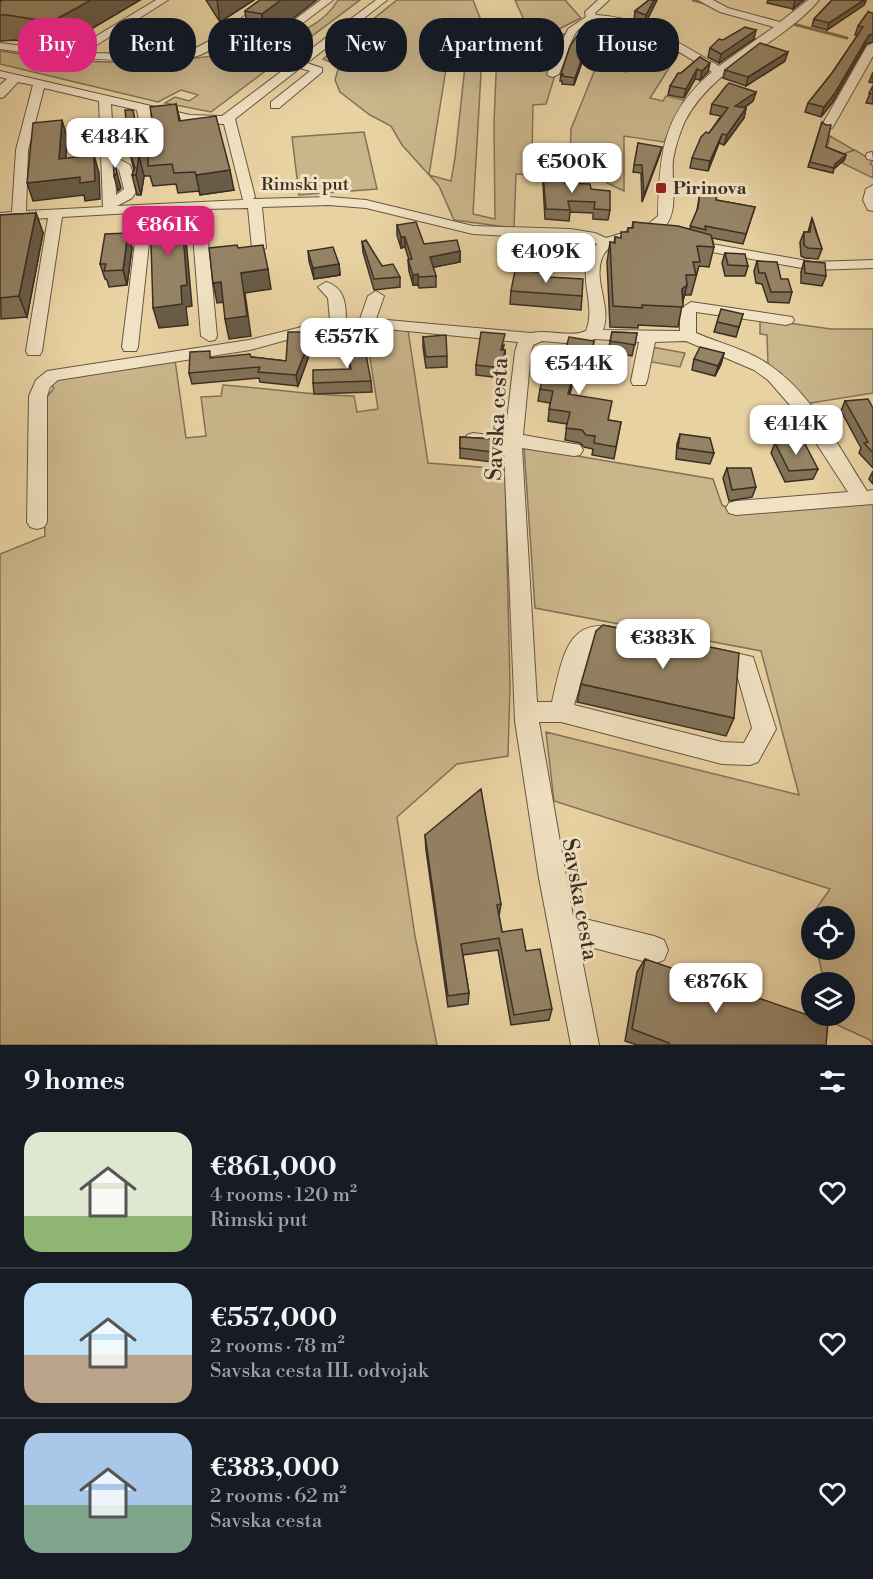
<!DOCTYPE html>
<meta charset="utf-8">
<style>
:root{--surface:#171b24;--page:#242831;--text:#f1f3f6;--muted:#9ea1a6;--line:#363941;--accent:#db2777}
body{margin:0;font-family:"Libre Bodoni",serif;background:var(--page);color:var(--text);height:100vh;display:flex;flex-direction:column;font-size:22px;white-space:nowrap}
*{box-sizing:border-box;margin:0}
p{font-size:20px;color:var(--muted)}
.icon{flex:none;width:33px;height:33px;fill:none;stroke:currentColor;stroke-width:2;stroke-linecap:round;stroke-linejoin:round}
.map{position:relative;height:1045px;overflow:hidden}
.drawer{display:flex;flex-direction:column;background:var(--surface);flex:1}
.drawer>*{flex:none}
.guide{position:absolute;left:18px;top:18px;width:837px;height:54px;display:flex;gap:12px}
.buttons{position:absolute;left:801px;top:906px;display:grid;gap:12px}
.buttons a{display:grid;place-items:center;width:54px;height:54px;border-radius:50%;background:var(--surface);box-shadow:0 6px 24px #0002;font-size:30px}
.price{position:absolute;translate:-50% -51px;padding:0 14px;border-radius:12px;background:#fff;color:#222;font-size:20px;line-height:39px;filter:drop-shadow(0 2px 3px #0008)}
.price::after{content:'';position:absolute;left:50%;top:36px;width:18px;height:14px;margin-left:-9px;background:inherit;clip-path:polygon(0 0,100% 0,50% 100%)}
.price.active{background:var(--accent);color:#fff}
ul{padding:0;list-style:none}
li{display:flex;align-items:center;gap:18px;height:150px;padding:0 24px}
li+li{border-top:2px solid var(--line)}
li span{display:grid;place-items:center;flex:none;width:168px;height:120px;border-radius:18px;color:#555}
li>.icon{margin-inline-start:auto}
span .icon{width:72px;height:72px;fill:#fffc;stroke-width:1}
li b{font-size:26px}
h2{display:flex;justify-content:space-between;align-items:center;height:72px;padding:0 24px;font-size:26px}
.chip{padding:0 21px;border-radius:24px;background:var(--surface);box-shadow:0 6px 24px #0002;font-size:21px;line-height:54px}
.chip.active{background:var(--accent);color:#fff}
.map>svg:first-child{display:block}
.green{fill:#cbb68c;stroke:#827258;stroke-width:1.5;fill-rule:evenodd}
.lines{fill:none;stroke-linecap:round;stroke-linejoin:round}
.stream{stroke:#806f55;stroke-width:3}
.minor-casing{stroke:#665743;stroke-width:2}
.minor{fill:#f1e2c3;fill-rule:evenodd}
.wall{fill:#807157;stroke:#3a2e23;stroke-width:1.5}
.shaded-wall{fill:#685c47;stroke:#3a2e23;stroke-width:1.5}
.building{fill:#958365;stroke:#3a2e23;stroke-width:1.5}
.poi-dot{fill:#8f2418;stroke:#f1e2c3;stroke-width:2}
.labels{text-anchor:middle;stroke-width:6;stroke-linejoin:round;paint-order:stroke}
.far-street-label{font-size:18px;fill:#3a2e23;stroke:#f1e2c3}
.far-poi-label{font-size:18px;font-weight:bold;fill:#3a2e23;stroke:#f1e2c3;text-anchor:start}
.street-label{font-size:22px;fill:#3a2e23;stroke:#f1e2c3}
</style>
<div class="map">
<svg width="873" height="1045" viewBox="0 0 873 1045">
<rect width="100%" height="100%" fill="#e9d2a2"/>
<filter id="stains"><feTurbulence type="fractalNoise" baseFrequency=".00333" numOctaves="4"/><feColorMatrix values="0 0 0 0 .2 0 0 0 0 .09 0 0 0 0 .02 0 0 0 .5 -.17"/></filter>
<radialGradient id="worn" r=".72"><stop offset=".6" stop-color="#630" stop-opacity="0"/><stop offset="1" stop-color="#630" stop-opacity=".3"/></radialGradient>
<path class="green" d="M338 0H360L211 112 165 103 175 97 189 101 198 95 181 90 158 102 0 64V51C37 56 73 62 110 62 168 63 307 56 338 0Z
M397 0H473L490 43 494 44 564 34 554 61 555 75 546 104 533 105 532 156 570 157 571 129 596 67 626 72 647 33 679 52 650 98 663 101 666 96 684 100 664 142 624 136V191L607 183 604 161H585L586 178 516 174 514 228 454 220 439 186 402 145 391 126 370 115 340 92 335 80 339 66 323 59ZM490 50 497 51 494 123 495 219 473 214 482 55ZM466 57 455 158 451 181 429 175 447 63Z
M515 0H565L581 18 555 31 531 36Z
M364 132 377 189 299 195 292 137Z
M830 136 854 150 840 155 855 150 873 161 870 164 873 166V178L842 163 845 159 826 152Z
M760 319 831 329H873V393L805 404 768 365 767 335 760 334Z
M365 326 408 330 428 463 505 469 510 686 508 756 457 764 397 817 415 936 437 1045H0V554L45 536 42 442 44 401 54 388 51 385 59 378 175 360 186 438 206 436 201 397 221 396 223 385C267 388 310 395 354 396L357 412 378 409Z
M652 347 685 353 680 367 646 361Z
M524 447 713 479 722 505 734 511 873 501V1045L870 1040 831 1022 830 1016H844V982H824L817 950H844V916H812L811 920V916L830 889 554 801 546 732 799 795 761 651 535 608Z"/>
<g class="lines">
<path class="stream" d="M693 0 708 4
M793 24 847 38"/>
<defs>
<path id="minor" d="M156 0H168L84 53 141 54 190 51 211 40 267 0H279C264 16 220 47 200 55 187 60 173 59 159 59 105 62 54 57 0 49V43L70 52Z
M321 0H333L287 35 286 41H278V32Z
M376 0H387L307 63 322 68V72L279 108H271V102L310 71 300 68 235 119 255 197 253 199 329 197 366 200 473 226 570 229 595 233 606 238 646 226 658 216C660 155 661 115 712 72 685 56 605 0 577 31 570 40 564 63 559 74L553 77 549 76 547 74 568 29 586 17 585 12 598 0H609L595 13 596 15C642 17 680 44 719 66L774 27 720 12 698 0H713L728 8 780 22 808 0H819C779 47 715 64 685 121 680 132 675 148 673 160 671 180 679 211 665 226 648 244 612 233 602 258 593 282 612 307 603 330L680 331V309L691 302 792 317 794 320 792 323 786 325 696 312V333C719 343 748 350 768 364 812 393 839 448 867 491L873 490V504L736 515 729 513 726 508 729 503 736 501 848 492 796 412 768 380 754 370 686 341 655 342 647 381 645 385H633L631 381 639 342 595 339 577 344 542 341 533 345 531 352 523 435 574 444 580 445 583 450 580 455 574 456 522 448 537 702H552C563 656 567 610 628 631L631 637 628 643 620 646 596 642 591 648 574 705 722 742 744 743 752 728 736 671 705 664 702 657 705 650 713 648 753 657 776 729 758 762 750 765 722 764 561 722H539L573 916 654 936 664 940 668 950 664 960 654 964 579 944 599 1045H571L539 878 515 721 504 449 467 443 464 439 467 435 473 433 505 437 515 352 518 342 387 329H338L319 331 250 350 58 380 50 387 47 396V522L44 527 37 529 30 527 27 522 29 396 36 380 47 371 249 340 330 320 328 298 318 287 326 282C344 287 346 303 346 319H360L368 296 376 291 384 296 376 319 531 333C549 329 570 338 586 331 598 302 572 270 597 244L587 240 473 234 366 208 329 205 262 207 266 248 259 252 252 248 248 208 205 209 217 336 215 340 209 341 201 336 191 210 145 213 149 243 138 347 136 351H124L122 347 135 243 131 213 62 217 42 351 40 355H28L26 351 48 218 0 221V213L12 212 16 150 33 85 18 82 4 97 0 98V85L7 79 0 77V71L190 115 222 116ZM44 88 99 101 103 207 26 211 28 150ZM111 104 137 110 145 154 151 158 157 154 150 113 190 123 224 124 243 200 117 206 132 198 138 189 130 165 114 156ZM115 167 119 170 124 189 116 195Z
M873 43V56L834 125 832 128H824L822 125 867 46Z
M872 152 873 160 867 159 866 156 867 153Z
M873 185V211L868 210 863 200 866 189Z
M689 240 813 262 873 260V268L813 270 684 247 682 244Z"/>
</defs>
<use href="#minor" class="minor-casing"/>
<use href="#minor" class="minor"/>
</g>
<path class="wall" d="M0 0H140L59 48 15 40 0 41Z
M206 0H254L220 22Z
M260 0 265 40 248 36 245 11Z
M649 0H657L645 24 634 20 635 11Z
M768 0H804L793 9 767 3Z
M832 0H866L864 5 827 30 812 26 814 19Z
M868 12 866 44 832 103 821 117 805 112 808 103 832 73 858 35H855L858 26Z
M612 29 639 34 634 42 611 39Z
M599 32 586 51 574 85 562 84V81H560L561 74Z
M754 39 719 63 708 57 710 48 723 40Z
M700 57 708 72 700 80 695 79 684 98 668 95 670 86 681 73Z
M785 61 746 86 723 78 725 70Z
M873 72V83L869 82Z
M873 86V104L866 103Z
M756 92 753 101 744 108H746L744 118 724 145 719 143 708 171 690 168 692 158 721 116 710 114 712 104Z
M176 104 180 120 234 190 200 195 199 191 178 193 176 184 153 186 150 176H144L141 195H137L132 175 134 170 129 149 138 129 139 136 148 140 155 134Z
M822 122 826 147 846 155 844 160 834 168 833 173 808 167Z
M638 143 660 154 642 202 641 173 633 172Z
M543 175 565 183 591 189 610 210 608 220 593 219V213L570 212 569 221 545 219 543 185Z
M700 192 716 200 755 207 743 244 712 238 714 247 709 267 699 266 691 295H684L678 327 638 325V328L610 327 607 262 610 242 614 243 615 237 620 238 627 232 628 228H632L633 222 690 229 697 210Z
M36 213 43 233 27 317 1 319 0 215Z
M812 218 822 249 818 259 805 258 801 256 800 242 804 232H808Z
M397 225 424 244 460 251V262L433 267 436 276V287L419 288 418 285H413L409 271 408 260H409L405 247 401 248 397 235Z
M128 233 132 248 127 285 109 287 107 280 105 279 100 264Z
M557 236 577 255 576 266 556 265V247Z
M362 242 382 266 400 277V287L374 290 363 252Z
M308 251 339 264 340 275 314 279 309 261Z
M725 253 748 266 745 276H725L722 263Z
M757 261 781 279 792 292 789 303 768 302 762 284 756 283 754 271Z
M804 261 826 276 822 286 801 283V272Z
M548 277 582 296 581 310 510 304 511 291Z
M743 314 736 337 714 332 717 322Z
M612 332 637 333 632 356 608 352Z
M423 337 447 356V367L426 368 423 347Z
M594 341 590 365 578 363 570 394 608 420 621 422 614 459 592 455 593 449 584 447 580 443 565 440 567 424 548 421 550 403 538 401 540 389 564 355Z
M314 342 298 386 260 382 259 378 192 384 189 373 212 358 251 357 286 361Z
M347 345 371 381 372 392 314 394 313 383 350 369Z
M504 345 503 350H505V361L501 378 476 375V365Z
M724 353 721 364 715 376 692 370 694 359Z
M845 401 873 408V468L859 453 861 448 841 411Z
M680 434 714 453 710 464 676 459 677 444Z
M460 437 493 439 492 462 460 458Z
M775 443 818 469 813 479 785 482 771 453Z
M727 468 756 487 752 497 729 501 723 478Z
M873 471V484L869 479Z
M581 684 734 718 726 736 577 702Z
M425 835 501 904 499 916 502 932 526 951 552 1009 549 1020 511 1025 498 950 463 955 469 993 468 1004 448 1007 426 850Z
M645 959 826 1045H637L625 1041 637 972Z"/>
<path class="shaded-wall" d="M91 0H140L59 48 51 22Z
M217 0H254L220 22Z
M281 0H317L265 40 262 14Z
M654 0H657L645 24 646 15Z
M795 0H804L793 9Z
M864 0H866L864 5 827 30 829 23Z
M600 25 599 32 586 51 574 85 575 78 587 44Z
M640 25 639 34 634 42 635 33Z
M756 30 754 39 719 63 721 54Z
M873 34V42L866 44 832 103 821 117 824 107 869 35Z
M788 52 785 61 746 86 748 77Z
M710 63 708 72 700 80 702 71Z
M697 69 695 79 684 98 686 89Z
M756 92 753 101 733 115 735 106Z
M746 108 744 118 724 145 727 135Z
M62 120 67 137 65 177 59 159Z
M722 134 719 143 708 171 710 161Z
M662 147 660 154 642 202 644 195Z
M94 155 99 173 100 199 85 201 84 195 33 201 27 183 80 177Z
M846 155 844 160 834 169 835 164Z
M139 156 144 176 141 195 136 175Z
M230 170 234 190 200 195 196 175Z
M117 173 121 188 118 191 114 176Z
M181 208 185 228 192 306 186 307 188 325 159 328 153 308Z
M36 213 43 233 27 317 19 296Z
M128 233 132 248 127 285 123 270Z
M401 237H405V247L401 248Z
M460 251V262L430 268V257Z
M339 264 340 275 314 279 313 268Z
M268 269 271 289 245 293 251 336 229 339 225 319 241 273Z
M418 274V285H413V275Z
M221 282 225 302 217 303 213 283Z
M687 285 682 305V289Z
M313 332 314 342 298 386 296 375Z
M505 350V361L501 378 502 368Z
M580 351 578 363 566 406 568 394Z
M724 353 721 364 715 376 718 366Z"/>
<path class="building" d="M3 0H91L51 22 7 15H0V2Z
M260 0H281L262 14 245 11Z
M649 0H654L646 15 635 11Z
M832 0H864L829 23 814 19Z
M868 12 873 13V34L869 35 835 93 824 107 808 103 832 73 863 27 858 26Z
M625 19 640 25 635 33 612 29Z
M586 23 600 25 587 44 575 78 562 76 563 74H561L570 46Z
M745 27 756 30 721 54 710 48 719 39 723 40Z
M760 43 788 52 748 77 725 70Z
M700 57 710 63 702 71 697 69 686 89 670 86 678 73H681Z
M729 83 756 92 735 106 746 108 727 135 722 134 710 161 692 158 701 137 706 132 709 133 728 108 712 104 726 86Z
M873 86V94L869 93Z
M176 104 179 121 216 116 230 170 196 175 195 172 174 173 172 164 148 166V156H139L136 175H132L135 168 129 149 125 110H133L138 135 148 140 155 134 150 107Z
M62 120 59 159 94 155 95 181 80 183V177L27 183 33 123Z
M822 122 826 125H831L826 147 846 155 835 164 834 168 810 162Z
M638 143 662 147 644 195 642 165H634Z
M113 158 117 173 114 176Z
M543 175 564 176 565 183 590 184 591 189 610 191V210L594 209 595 202 568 201 570 210 546 209Z
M700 192 717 195 716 200 755 207 746 234 705 226 706 230 690 226 698 208Z
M181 208 187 285 181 286 182 304 153 308 150 211Z
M36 213 19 296 0 298V215Z
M812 218 816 232 822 249 808 248 804 245V232H810Z
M416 222 424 244 457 240 460 251 430 257 436 276 419 277 418 274 413 275 408 260 412 259 405 237H401L397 225Z
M633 222 678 226 711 235 714 247 697 246 700 262H693L696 275H686L687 285 682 289 683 307 642 305V308L613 306 610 242 615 243V237L621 238V232H628V228H633Z
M128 233 123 270 104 271 106 264H100L105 234Z
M557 236 574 237 577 255 558 254Z
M366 240 382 266 393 264 400 277 374 279 362 242Z
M237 245 238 248 263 245 268 269 241 273 247 316 225 319 221 282 213 283 209 248Z
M333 247 339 264 313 268 308 251Z
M725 253 745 254 748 266 728 265Z
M757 261 777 262 781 279H788L792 292H771L765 273H759Z
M804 261 825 263 826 276 805 273Z
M515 270 549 273 548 277 583 279 582 296 511 291Z
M721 309 743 314 739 327 717 322Z
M288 332H313L296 375 258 372 260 367 189 373 190 352 210 351V358L250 354 251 357 286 361Z
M481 332 505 334 501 350H505L502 368 476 365Z
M612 332 637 333 635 345 610 341Z
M446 335 447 356 426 357 423 337Z
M569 337 594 341 591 353 580 351 568 394 612 401 608 420 621 422 616 447 594 443 595 436 586 435 582 430 566 428 570 412 549 409 553 391 540 389 550 353 564 355Z
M364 344 371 381 313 383V370L351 369 347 345Z
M700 347 724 353 718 366 694 359Z
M868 399 873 408V453L864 443 868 442 845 401Z
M680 434 710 438 714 453 678 448Z
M460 437 493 439 492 452 460 448Z
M803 440 818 469 789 471 775 443Z
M727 468H751L756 487 732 490Z
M603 625 739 653 734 718 581 684 596 631Z
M481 789 501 904 497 905 502 932 522 929 526 951 540 949 552 1009 514 1015 499 938 461 944 469 993 448 996 425 835Z
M645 959 828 1022 826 1045H669V1043L632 1029Z"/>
<rect class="poi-dot" x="655" y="182" width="12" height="12" rx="3"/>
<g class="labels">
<g class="far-street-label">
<text x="305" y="190">Rimski put</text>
</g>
<g class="far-poi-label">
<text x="673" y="194">Pirinova</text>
</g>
<g class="street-label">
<text transform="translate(496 419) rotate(-87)" y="8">Savska cesta</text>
<text transform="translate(581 899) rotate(80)" y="8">Savska cesta</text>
</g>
</g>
<rect width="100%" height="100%" filter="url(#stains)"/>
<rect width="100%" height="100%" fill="url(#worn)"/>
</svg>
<div class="buttons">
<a><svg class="icon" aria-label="locate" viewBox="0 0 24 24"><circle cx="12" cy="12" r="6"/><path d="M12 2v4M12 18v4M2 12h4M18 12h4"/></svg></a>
<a><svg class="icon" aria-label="layers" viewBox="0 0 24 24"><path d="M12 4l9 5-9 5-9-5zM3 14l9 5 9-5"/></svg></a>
</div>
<b class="price" style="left:115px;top:169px">€484K</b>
<b class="price" style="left:572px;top:194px">€500K</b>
<b class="price active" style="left:168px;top:257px">€861K</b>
<b class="price" style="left:546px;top:284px">€409K</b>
<b class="price" style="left:347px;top:369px">€557K</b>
<b class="price" style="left:579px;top:396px">€544K</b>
<b class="price" style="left:796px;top:456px">€414K</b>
<b class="price" style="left:663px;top:670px">€383K</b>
<b class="price" style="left:716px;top:1014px">€876K</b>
<div class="guide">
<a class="chip active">Buy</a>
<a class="chip">Rent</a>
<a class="chip">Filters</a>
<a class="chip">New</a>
<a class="chip">Apartment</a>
<a class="chip">House</a>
</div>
</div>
<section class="drawer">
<h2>9 homes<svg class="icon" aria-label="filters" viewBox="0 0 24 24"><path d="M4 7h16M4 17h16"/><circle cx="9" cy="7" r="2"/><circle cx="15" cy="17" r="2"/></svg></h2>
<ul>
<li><span style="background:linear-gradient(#dfe7d0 70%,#8fb573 0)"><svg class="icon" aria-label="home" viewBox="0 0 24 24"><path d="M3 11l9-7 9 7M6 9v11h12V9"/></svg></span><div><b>€861,000</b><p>4 rooms · 120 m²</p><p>Rimski put</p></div><svg class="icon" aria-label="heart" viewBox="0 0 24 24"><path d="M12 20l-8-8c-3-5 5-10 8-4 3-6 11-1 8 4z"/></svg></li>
<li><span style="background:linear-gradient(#bfe0f5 60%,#b9a48a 0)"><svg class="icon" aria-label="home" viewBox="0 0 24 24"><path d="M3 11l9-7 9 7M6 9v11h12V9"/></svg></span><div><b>€557,000</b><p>2 rooms · 78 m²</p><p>Savska cesta III. odvojak</p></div><svg class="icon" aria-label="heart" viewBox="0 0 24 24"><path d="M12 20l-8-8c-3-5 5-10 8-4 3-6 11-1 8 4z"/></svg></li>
<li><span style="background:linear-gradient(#a9c7e8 60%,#7fa58c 0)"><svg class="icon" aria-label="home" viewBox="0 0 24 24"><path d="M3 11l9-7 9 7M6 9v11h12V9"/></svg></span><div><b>€383,000</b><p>2 rooms · 62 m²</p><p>Savska cesta</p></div><svg class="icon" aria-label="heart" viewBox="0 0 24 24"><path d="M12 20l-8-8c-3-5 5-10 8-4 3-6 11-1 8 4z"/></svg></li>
</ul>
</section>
